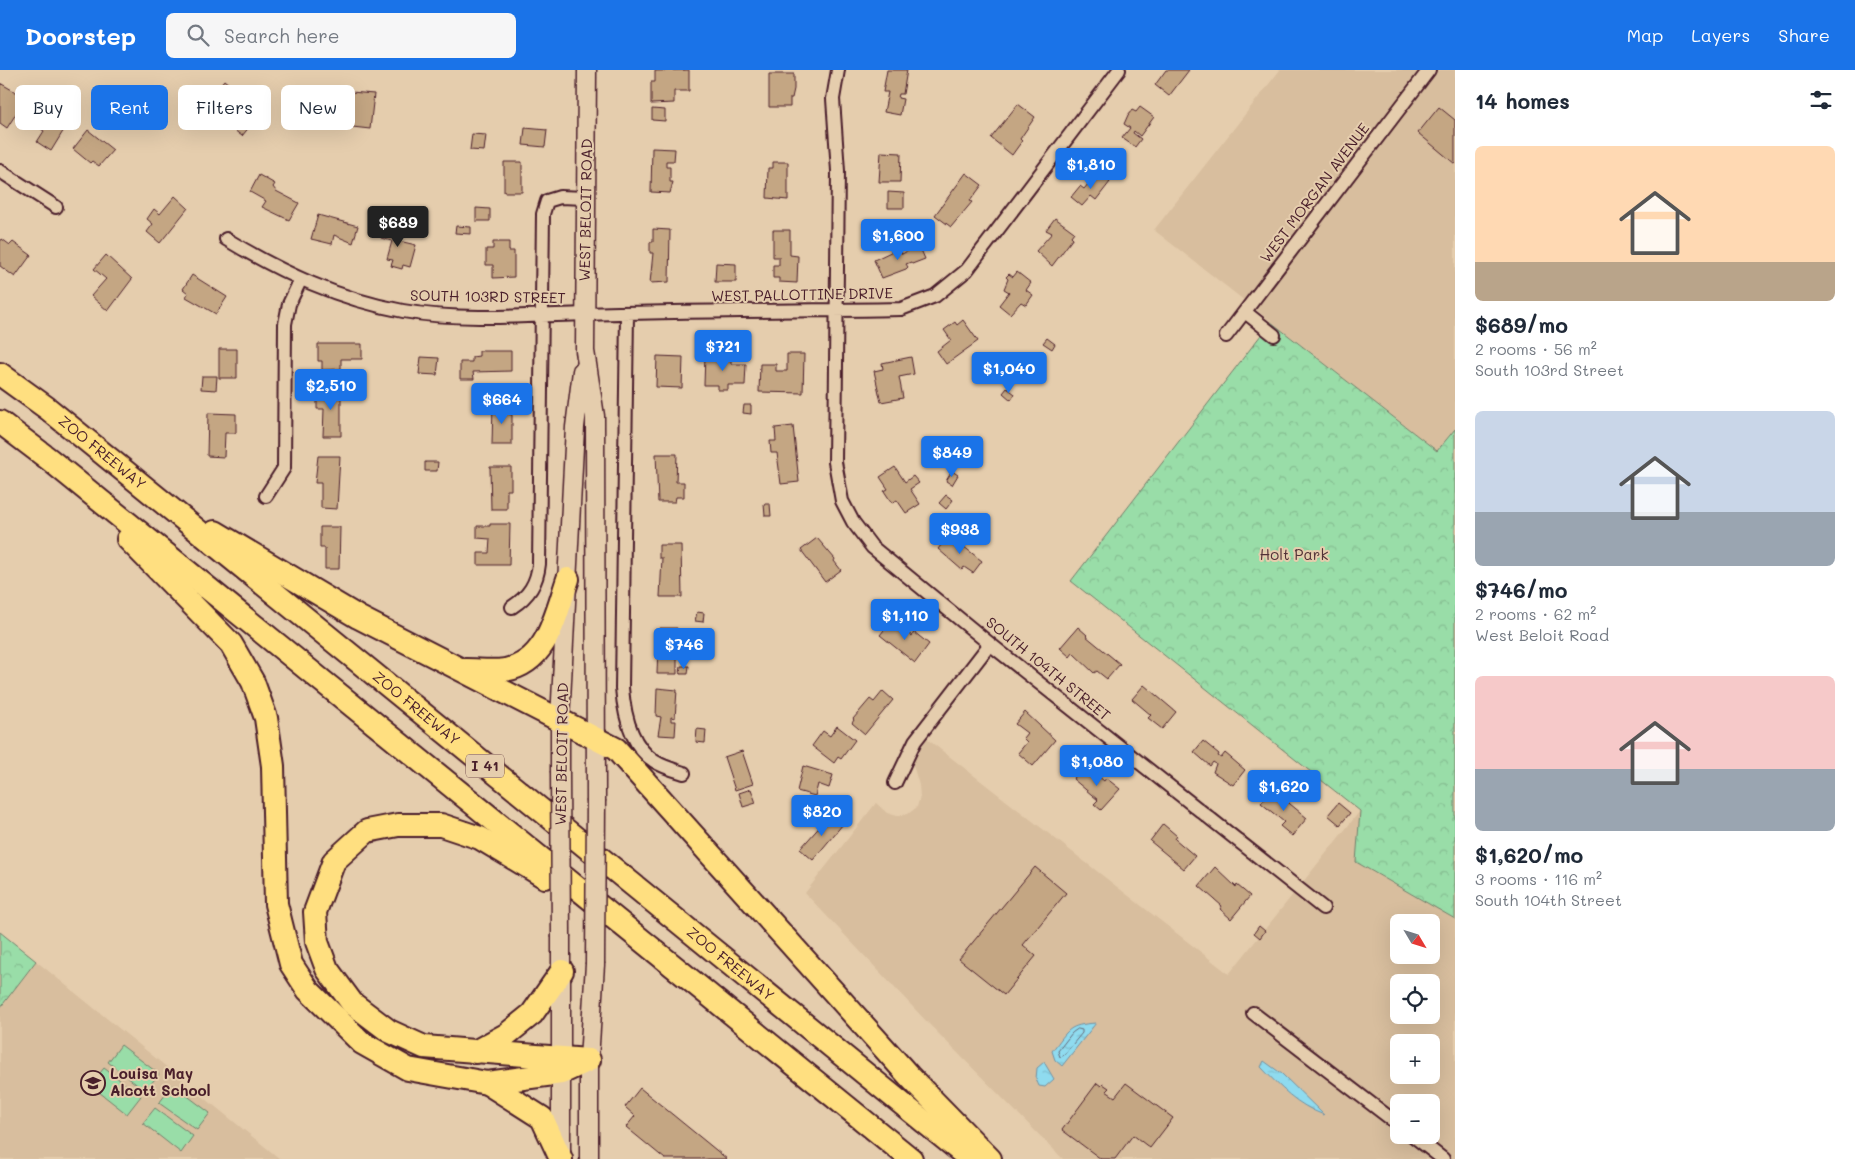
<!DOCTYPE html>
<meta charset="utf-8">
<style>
:root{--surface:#fff;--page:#f6f6f7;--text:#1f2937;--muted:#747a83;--accent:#1a73e8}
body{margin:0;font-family:Mali,sans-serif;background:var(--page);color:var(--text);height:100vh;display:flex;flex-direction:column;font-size:19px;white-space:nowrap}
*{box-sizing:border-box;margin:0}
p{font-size:16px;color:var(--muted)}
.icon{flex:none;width:28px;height:28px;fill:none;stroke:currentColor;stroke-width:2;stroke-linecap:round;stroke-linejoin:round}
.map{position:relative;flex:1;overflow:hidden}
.panel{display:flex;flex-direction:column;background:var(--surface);width:400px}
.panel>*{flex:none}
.top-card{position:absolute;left:15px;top:15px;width:475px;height:45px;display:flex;gap:10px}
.needle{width:32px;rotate:128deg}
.tools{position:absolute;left:1390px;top:844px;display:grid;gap:10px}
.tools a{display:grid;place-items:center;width:50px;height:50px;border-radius:8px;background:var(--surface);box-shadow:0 5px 20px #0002;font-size:25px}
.price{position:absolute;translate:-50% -42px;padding:0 11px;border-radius:5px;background:var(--accent);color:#fff;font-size:16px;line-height:32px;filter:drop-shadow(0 1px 2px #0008)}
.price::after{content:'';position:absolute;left:50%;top:30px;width:15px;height:11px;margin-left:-8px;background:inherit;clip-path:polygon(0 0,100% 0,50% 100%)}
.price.active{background:#222;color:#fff}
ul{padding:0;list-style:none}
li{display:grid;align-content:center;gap:10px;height:265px;padding:0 20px}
li span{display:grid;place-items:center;height:155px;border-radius:8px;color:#555}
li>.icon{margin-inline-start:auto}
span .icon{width:90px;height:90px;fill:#fffc;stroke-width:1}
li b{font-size:21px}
h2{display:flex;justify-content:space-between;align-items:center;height:60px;padding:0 20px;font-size:21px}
.tag{padding:0 18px;border-radius:8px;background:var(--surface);box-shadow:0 5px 20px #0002;font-size:18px;line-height:45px}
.tag.active{background:var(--accent);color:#fff}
header{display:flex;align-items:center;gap:30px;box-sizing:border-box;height:70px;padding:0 25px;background:var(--accent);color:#fff}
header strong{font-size:24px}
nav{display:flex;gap:28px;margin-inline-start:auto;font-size:18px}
.search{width:350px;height:45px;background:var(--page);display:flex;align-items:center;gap:12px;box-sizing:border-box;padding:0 18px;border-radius:8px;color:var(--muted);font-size:19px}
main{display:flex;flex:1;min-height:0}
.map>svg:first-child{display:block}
.built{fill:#d8be9e;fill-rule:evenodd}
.park{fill:url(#park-crowns);stroke:#727e6a}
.pitch{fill:#99dda8;stroke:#727e6a}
.water{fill:url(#water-ripples);stroke:#7390a1}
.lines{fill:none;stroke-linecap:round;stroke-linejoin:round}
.shore{stroke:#666a79;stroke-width:1}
.building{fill:#c4a683;stroke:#4a1f2b}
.minor-casing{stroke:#4a1f2b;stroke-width:16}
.secondary-casing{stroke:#4a1f2b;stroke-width:21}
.motorway-casing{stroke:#4a1f2b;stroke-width:26}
.minor{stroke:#e5cdad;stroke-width:12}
.secondary{stroke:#e5cdad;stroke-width:18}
.motorway{stroke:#ffdf80;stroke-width:22}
.secondary-bridge-casing{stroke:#4a1f2b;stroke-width:21;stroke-linecap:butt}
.secondary-bridge{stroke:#e5cdad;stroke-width:18}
.labels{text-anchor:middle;stroke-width:4;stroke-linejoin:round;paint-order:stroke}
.shield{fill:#e5cdad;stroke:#785352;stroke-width:1}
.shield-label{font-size:14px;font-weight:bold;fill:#4a1f2b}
.street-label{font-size:15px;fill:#4a1f2b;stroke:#e5cdad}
.park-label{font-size:15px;fill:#523238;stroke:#e5cdad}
.poi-label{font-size:15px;font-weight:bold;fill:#4a1f2b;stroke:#e5cdad;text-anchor:start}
</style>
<header>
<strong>Doorstep</strong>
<div class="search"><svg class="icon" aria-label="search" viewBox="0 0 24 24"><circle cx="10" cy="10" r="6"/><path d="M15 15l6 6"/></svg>Search here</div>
<nav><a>Map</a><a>Layers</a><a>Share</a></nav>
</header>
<main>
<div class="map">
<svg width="1455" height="1089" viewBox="0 0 1455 1089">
<defs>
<pattern id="park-crowns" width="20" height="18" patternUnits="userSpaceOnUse" patternTransform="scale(1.25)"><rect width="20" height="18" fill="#99dda8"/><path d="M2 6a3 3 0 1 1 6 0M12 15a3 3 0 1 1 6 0" fill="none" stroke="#85bd91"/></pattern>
<pattern id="water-ripples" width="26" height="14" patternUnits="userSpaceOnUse" patternTransform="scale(1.25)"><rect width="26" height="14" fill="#8fdbef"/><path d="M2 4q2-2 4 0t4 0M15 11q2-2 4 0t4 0" fill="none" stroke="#7dbccd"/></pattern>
</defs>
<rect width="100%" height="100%" fill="#e5cdad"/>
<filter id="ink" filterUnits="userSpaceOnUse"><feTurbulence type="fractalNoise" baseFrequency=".02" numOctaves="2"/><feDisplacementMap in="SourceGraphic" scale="10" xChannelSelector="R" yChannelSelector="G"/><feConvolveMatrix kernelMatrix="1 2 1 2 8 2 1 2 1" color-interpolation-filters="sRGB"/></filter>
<g filter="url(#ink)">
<path class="built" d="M1280 0H1455V359L1437 381 1154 160Z
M927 669 1229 904 1360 741 1357 792 1455 849V1089H1063L929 954 805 823 876 733 887 743 897 746 908 744 917 737 920 727 919 715 913 695 915 686ZM1399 852H1431V885H1399ZM1399 912H1431V945H1399ZM1399 972H1431V1005H1399ZM1399 1032H1431V1065H1399Z
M36 891 280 1089H0V938Z"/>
<path class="park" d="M1271 252 1437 381 1455 359V849L1356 792 1360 741 1071 511Z
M0 862 36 891 0 938Z"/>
<path class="pitch" d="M121 975 159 1004 145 1021 108 992Z
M104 998 141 1026 127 1044 90 1015Z
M173 1015 210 1043 197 1060 159 1033Z
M155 1038 193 1066 181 1083 143 1053Z"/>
<path class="water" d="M1096 953 1062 996 1055 990 1052 981C1069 959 1068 955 1096 953Z
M1264 991 1282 1004 1324 1045C1297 1035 1280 1017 1261 997Z
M1044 992 1054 1009 1045 1017 1039 1016 1036 1009 1037 998Z"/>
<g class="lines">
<path class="shore" d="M1078 959 1082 960V963L1063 986 1060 987 1058 981 1072 963Z"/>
</g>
<path class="building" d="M689 0V21H674V33L651 34V12H655V1Z
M887 0H907L903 24H899L898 28 903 29 900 45 884 42 888 22H883Z
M1166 0H1189L1169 26 1155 15Z
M769 4H794V19L792 28H790V37H769Z
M224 10 235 19 237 17 246 27 237 39 233 36 227 44 217 36 223 29 214 22Z
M0 13 26 28 7 58 0 53Z
M351 22 374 24 370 59 326 54 328 39 350 42Z
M43 33 70 50 51 81 37 72 44 61 31 52Z
M1018 34 1035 47 1020 69 1022 71 1012 85 991 68Z
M1140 37 1154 47 1140 66 1134 61 1133 63 1141 69 1135 77 1122 68 1130 58 1124 54 1128 45 1132 40 1136 42Z
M1439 37 1455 50V94L1418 63Z
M652 39 665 40V51L652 50Z
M235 43 250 56 242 66 226 54Z
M525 58 547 60 545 77 523 75Z
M88 60 113 80 99 96 92 91 90 93 73 79Z
M472 64 486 65 484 81 470 80Z
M652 78 675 79 674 91H666V97H670V112H673L670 123 651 122Z
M881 82 901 83 900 112H879Z
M504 92H522V122H504Z
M773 92H788V130L767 128 768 98H773Z
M1098 102 1110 112 1096 130 1091 126 1082 136 1071 127 1080 116 1084 119Z
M966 103 982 115 970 131 972 132 951 157 935 145Z
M259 105 275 114 273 117 276 121 299 133 289 150 262 137 266 131 250 122Z
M888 122 904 123V138H888Z
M175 126 188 138 160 173 147 162 153 154 147 149 154 139 160 144Z
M476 138 490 139V151H476Z
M318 145 358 156 353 173 334 165 332 174 311 169Z
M1055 148 1074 162 1071 166 1073 168 1052 196 1036 181 1052 163 1046 160Z
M385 154 402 159 399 171 416 175 410 197 403 195 402 199 391 196 393 190 387 189 392 171 381 168Z
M456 156 471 157V164L455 163Z
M653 159 670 160 669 212 650 213 653 183H650V172H653Z
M773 160H790V185L798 186 797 213 779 212V208H773V195H779V187H773Z
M2 169 10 175 13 172 31 185 15 207 0 196V172Z
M493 172H509V181H514V207L493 208V195H486V179H493Z
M919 175 925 189 912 194 911 192 906 194 908 197 906 199 882 208 874 190 899 178 902 184Z
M106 185 132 209 108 241 91 226 106 209 94 199Z
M716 193 736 194V212H715Z
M1017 202 1031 213 1026 220 1033 225 1026 235 1021 232 1010 244 999 235 1009 222 1004 219 1008 209 1006 207 1009 204 1013 207Z
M192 205 227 227 216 244 186 227 188 223 183 219Z
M963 250 978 271 946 294 937 281 951 270 944 260 955 252 957 255Z
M1047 268 1055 274 1052 279 1043 273Z
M318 274H362V289H341V299L322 300V291H318Z
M219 279H237V308H219Z
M479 281H511V301L473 302 474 309H460V292H472V287L479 286Z
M721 284V289H731V294H746L745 315H728V320H718V315H704L705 285Z
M787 284H804L803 323 759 322 760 294H776V301H787Z
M657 286 683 287 682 318 656 317Z
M421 287 439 288 437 305 419 304Z
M911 287 914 304 899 307 903 328 881 332 874 301 883 299 882 293Z
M202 306H217L216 320 201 319Z
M1007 318 1015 324 1011 330 1003 323Z
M317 320H341V366H323L324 339H317Z
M493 333H509V344L512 345V375H492Z
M744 335H751V344L743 343Z
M208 343 236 344V363H225L224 387 207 386Z
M793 356 799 412 781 414 777 383H771L770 371H776L775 358Z
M656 384H677L676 412H684V427H676L675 432H658Z
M318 386H340L337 439 321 438V413H315Z
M425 392H438L437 401H425Z
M490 397H511V420H507V439H491Z
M895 397 905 412 913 406 919 413 910 419 920 434 906 443 897 430 892 433 884 421 888 419 880 407Z
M952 401 958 405 952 415 946 411Z
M946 425 953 430 946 439 939 433Z
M764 434H770L771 446H765Z
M490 454H510L509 495H478V483H489L490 469 477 468V456H490Z
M320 457H340L339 499H325V478H320Z
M949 465 982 491 973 503 964 497 962 500 938 479Z
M817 468 835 489 834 491 841 500 825 512 801 480Z
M659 475H681L682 527H660L662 488H659Z
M697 542 704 543 703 552 695 551Z
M892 550 912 566 914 562 929 574 915 593 880 565Z
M1078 557 1087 565 1086 566 1120 594 1107 609 1097 601 1094 603 1073 583 1070 587 1060 578Z
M660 558H677V604H657L658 576H663V573H660Z
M681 596H689L688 604H680Z
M1144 615 1176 642 1162 659 1148 648 1151 645 1132 629Z
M657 618 677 620 675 648 671 647V651H676L675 666 658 665 661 647 656 646Z
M883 621 893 630 865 664 852 653 854 650 853 649 870 629 874 632Z
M1025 642 1055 670 1033 696 1018 683 1027 672 1023 668 1027 663 1015 654Z
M837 656 855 670 841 689 838 687 834 693 812 676 823 661 830 666Z
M697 659 706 660 705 673 696 672Z
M1203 671 1219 684 1218 686 1221 688 1225 683 1245 700 1233 715 1213 702 1216 694 1213 692 1210 696 1194 682Z
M742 681 753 714 735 720 724 687Z
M1085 695 1104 711 1106 708 1120 719 1101 740 1094 734 1098 730 1073 709Z
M803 696 833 705 829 718 818 714 815 726 797 721Z
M751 719 756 733 743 737 739 723Z
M1272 719 1307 748 1292 766 1280 756 1284 752 1261 733Z
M1338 733 1350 743 1340 755 1328 745Z
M831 744 843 754 813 790 800 779Z
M1163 754 1177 766 1175 769 1195 786 1184 799 1150 771Z
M1035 797 1066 823 1023 875 1036 886 1004 925 959 889Z
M1215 797 1236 817 1237 815 1250 826 1231 849 1220 839 1222 836 1199 816Z
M1259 856 1265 861 1260 868 1254 863Z
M1097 1013 1101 1016 1103 1014 1109 1018 1106 1021 1115 1027 1126 1013 1173 1048 1150 1078 1133 1065 1115 1089H1101L1062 1060Z
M640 1018 727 1089H665L626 1057 635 1046 625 1037Z"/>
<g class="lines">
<defs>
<path id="minor" d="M838 0 833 29 838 101 835 392 842 431 853 452 872 477 990 574 1323 838
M0 101 56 137
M226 169C282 203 338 229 403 241 460 251 526 246 584 244 690 241 796 241 901 239L935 226 967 200 1119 0
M1245 242 1274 265
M627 244 622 618C624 643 631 676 654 691 663 697 674 700 684 703
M1226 266 1429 0
M266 426 284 398 285 254 289 234 300 211
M512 537C529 526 537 513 539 494L543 144 547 131 560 127 586 128
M895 713 915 671 990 574
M1253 943 1399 1055
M1412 1065 1443 1089"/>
<path id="secondary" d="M587 0 585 281 595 346 596 730
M560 701V650L575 357 582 301
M561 867V1087
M589 1089V990L595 894"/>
<g id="motorway">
<path id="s1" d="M0 304 47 338 970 1089"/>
<path d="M0 352 50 390 911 1089"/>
<path d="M215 462 358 547 616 679 909 1006 990 1089"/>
<path d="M128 469 231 574 253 612 266 648 273 696 276 834 291 894 308 920 362 973 408 999 487 1013 561 1003 589 990"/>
<path d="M466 600C479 600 492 602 505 600 548 593 556 543 568 509"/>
<path d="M545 807 480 768 441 755H398L367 761 334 791 315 842 317 872 327 899 352 933 389 961 424 977 588 990"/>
<path d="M475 982 506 965 532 944 562 901"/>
<path d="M487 1013 542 1048 561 1089"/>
</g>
</defs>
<use href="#minor" class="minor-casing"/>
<use href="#secondary" class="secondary-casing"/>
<use href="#motorway" class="motorway-casing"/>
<use href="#minor" class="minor"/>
<use href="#secondary" class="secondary"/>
<use href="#motorway" class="motorway"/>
<defs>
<path id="secondary-bridge" d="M560 701 561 867
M595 894 596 730"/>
</defs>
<use href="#secondary-bridge" class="secondary-bridge-casing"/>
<use href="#secondary-bridge" class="secondary-bridge"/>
</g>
</g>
<defs>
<symbol id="school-ring" viewBox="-11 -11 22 22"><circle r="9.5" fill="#e5cdad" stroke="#4a1f2b" stroke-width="1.5"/><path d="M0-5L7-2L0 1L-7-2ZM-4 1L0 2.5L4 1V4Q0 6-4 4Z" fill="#4a1f2b"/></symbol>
</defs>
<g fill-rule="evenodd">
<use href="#school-ring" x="79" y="999" width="28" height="28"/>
</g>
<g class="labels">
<rect class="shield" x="466" y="684.5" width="38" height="23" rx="4"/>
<g class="shield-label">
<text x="485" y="701">I 41</text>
</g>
<g class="street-label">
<text transform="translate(1315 123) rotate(-53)" y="5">WEST MORGAN AVENUE</text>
<text transform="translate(586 140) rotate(-89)" y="5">WEST BELOIT ROAD</text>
<text transform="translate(802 225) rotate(-1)" y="5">WEST PALLOTTINE DRIVE</text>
<text transform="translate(488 227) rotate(1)" y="5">SOUTH 103RD STREET</text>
<text dy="5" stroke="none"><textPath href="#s1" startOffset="129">ZOO FREEWAY</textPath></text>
<text transform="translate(1048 599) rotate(39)" y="5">SOUTH 104TH STREET</text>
<text dy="5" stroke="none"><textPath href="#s1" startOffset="534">ZOO FREEWAY</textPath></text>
<text transform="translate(562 684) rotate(-89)" y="5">WEST BELOIT ROAD</text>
<text dy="5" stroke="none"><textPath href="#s1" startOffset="939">ZOO FREEWAY</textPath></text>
</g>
<g class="park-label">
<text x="1294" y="490">Holt Park</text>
</g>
<g class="poi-label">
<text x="110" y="1009">Louisa May<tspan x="110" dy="17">Alcott School</tspan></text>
</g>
</g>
</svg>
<div class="tools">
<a><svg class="needle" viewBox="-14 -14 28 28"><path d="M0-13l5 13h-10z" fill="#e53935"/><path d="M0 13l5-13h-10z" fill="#747a83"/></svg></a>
<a><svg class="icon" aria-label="locate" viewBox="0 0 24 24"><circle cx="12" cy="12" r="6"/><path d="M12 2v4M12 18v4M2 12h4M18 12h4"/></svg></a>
<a>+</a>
<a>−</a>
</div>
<b class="price" style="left:1091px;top:120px">$1,810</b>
<b class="price active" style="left:398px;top:178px">$689</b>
<b class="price" style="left:898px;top:191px">$1,600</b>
<b class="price" style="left:723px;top:302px">$721</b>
<b class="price" style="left:1009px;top:324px">$1,040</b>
<b class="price" style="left:331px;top:341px">$2,510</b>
<b class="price" style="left:502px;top:355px">$664</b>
<b class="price" style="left:952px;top:408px">$849</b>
<b class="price" style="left:960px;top:485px">$938</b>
<b class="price" style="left:905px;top:571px">$1,110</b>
<b class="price" style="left:684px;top:600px">$746</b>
<b class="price" style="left:1097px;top:717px">$1,080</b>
<b class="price" style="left:1284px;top:742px">$1,620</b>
<b class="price" style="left:822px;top:767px">$820</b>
<div class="top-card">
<a class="tag">Buy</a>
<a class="tag active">Rent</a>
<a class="tag">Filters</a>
<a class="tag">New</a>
</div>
</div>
<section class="panel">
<h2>14 homes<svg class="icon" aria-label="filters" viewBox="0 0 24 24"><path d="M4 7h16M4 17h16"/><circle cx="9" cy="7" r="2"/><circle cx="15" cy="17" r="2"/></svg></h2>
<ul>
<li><span style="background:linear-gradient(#ffd9b3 75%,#b9a48a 0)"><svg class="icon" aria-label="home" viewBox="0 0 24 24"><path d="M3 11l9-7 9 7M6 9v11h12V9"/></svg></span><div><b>$689/mo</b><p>2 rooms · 56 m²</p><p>South 103rd Street</p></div></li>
<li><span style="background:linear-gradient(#c9d6e8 65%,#9aa5b1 0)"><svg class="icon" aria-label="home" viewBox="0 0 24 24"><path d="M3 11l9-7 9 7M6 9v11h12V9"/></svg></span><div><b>$746/mo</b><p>2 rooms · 62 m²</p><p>West Beloit Road</p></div></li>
<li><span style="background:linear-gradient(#f6c9c9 60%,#9aa5b1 0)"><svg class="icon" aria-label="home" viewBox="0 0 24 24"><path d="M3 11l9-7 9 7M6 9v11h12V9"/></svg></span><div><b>$1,620/mo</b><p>3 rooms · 116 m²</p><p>South 104th Street</p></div></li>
</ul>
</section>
</main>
